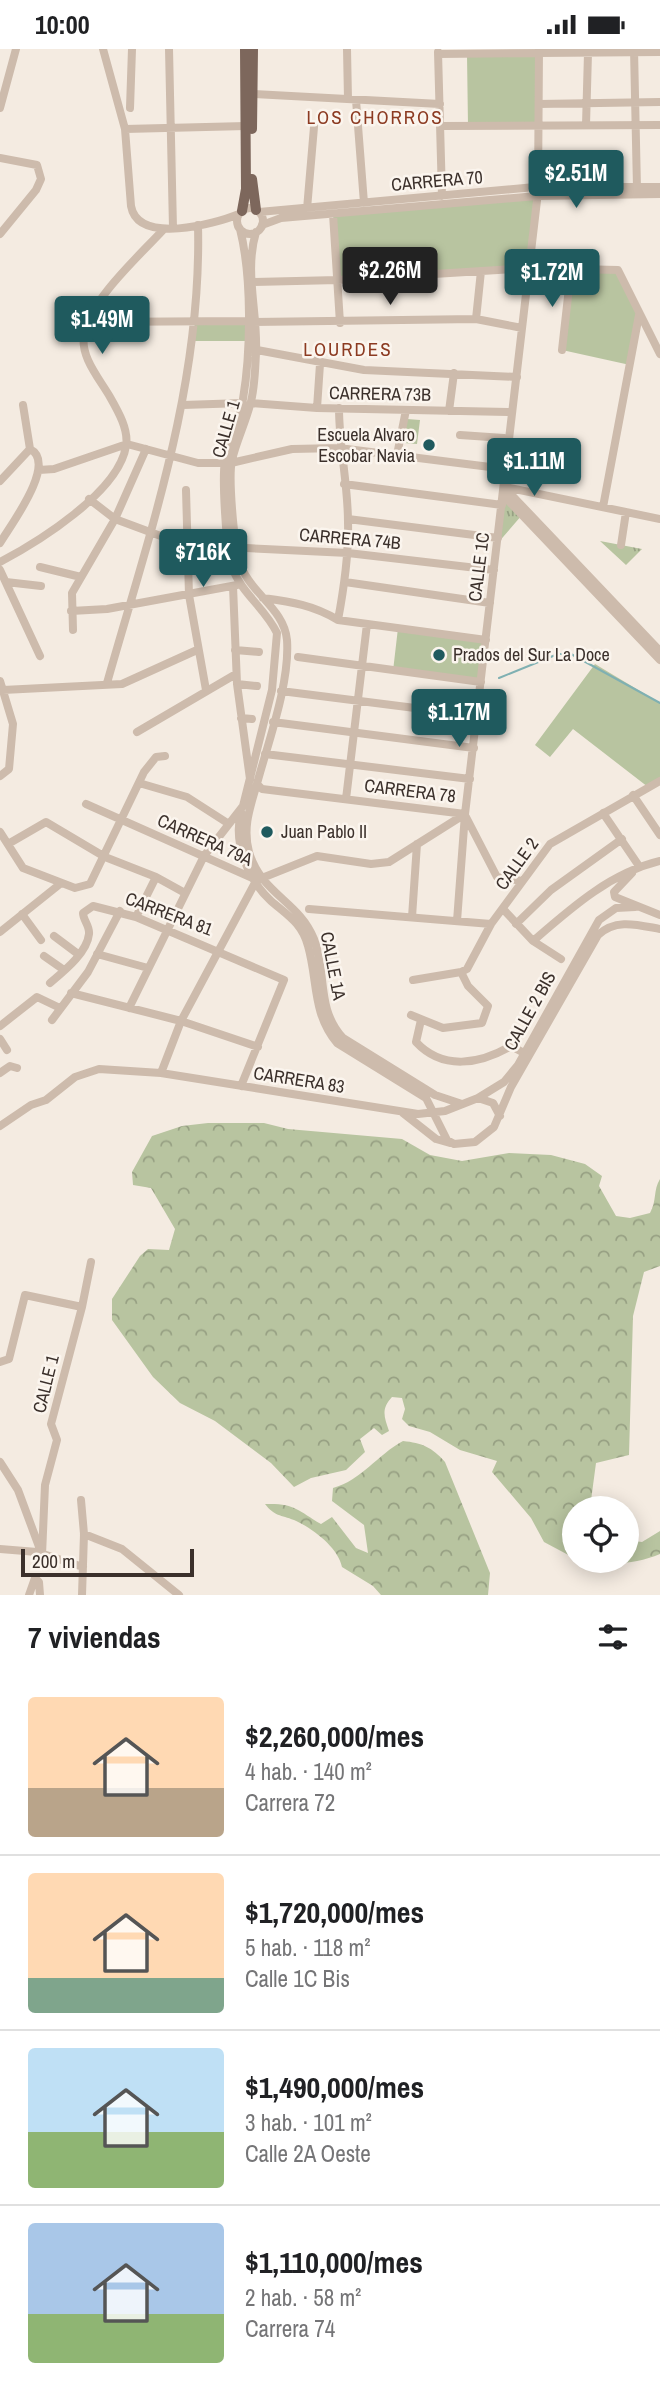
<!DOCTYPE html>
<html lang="es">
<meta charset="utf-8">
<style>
:root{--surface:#fff;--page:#f6f6f6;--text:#202124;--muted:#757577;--line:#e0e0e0;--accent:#1f5a5e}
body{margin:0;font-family:"Archivo Narrow",sans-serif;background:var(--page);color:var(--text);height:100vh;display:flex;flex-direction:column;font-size:26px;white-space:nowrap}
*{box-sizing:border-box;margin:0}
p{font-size:23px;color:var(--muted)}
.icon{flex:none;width:38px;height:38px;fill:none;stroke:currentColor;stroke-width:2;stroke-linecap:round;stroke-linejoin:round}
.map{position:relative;height:1546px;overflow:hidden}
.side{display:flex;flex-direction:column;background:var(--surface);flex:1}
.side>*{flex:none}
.tools{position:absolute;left:562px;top:1447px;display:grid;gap:14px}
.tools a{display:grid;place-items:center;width:77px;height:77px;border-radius:50%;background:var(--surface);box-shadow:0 4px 18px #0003;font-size:35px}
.scale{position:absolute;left:21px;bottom:18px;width:173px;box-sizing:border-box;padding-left:7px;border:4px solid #3b302b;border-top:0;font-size:19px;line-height:24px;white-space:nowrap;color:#3b302b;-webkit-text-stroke:5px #fbf5ee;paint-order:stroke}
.price{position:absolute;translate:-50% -60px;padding:0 16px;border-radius:7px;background:var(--accent);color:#fff;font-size:23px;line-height:46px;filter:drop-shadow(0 2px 4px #0008)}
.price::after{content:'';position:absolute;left:50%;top:42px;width:21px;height:16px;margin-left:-10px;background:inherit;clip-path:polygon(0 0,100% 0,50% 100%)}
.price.current{background:#222;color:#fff}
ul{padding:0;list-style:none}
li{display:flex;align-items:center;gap:21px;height:175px;padding:0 28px}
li+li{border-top:2px solid var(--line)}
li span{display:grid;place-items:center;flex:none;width:196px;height:140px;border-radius:7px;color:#555}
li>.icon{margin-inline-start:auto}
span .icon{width:84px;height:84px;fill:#fffc;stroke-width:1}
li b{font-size:30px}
h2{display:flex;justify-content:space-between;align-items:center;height:84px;padding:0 28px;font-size:30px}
.status{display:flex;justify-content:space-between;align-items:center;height:49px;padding:0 35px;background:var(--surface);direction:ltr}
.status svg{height:19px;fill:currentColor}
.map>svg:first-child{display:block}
.grass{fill:url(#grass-tufts)}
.forest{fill:url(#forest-crowns)}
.park{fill:#b8c4a0}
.water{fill:url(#water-rules)}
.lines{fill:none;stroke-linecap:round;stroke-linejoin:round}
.stream{stroke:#7fb0b2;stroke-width:2}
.minor{stroke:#cdbbac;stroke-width:8}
.major{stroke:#7d675c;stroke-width:10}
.poi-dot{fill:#1f5a5e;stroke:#fbf5ee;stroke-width:2.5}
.labels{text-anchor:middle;stroke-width:5;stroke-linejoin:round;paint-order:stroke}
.street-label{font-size:18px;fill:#3b302b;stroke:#fbf5ee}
.poi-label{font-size:18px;fill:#3b302b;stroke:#fbf5ee;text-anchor:start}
.neighbourhood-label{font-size:19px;letter-spacing:2px;fill:#8c3b22;stroke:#fbf5ee}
</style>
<div class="status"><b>10:00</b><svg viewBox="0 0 49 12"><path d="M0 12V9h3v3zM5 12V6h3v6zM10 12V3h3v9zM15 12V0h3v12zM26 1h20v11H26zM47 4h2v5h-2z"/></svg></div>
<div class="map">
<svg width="660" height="1546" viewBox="0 0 660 1546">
<defs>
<pattern id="grass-tufts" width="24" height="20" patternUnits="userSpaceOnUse" patternTransform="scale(1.75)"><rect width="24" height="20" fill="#b8c4a0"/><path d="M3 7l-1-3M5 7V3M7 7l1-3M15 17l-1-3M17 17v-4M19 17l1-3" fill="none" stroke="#97a083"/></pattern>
<pattern id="forest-crowns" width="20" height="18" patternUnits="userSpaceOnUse" patternTransform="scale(1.75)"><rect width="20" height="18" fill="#b8c4a0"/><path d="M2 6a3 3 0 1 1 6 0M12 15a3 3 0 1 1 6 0" fill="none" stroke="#97a083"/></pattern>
<pattern id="water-rules" width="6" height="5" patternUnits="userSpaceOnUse" patternTransform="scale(1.75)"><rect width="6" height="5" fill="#7fb0b2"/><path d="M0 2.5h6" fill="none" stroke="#699091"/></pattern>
</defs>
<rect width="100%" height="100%" fill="#f4ebe1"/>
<path class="grass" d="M503 446 522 466 497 495Z
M600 492 642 500 626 516Z"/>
<path class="forest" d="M208 1074H264L288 1080 402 1090 430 1106 462 1112 509 1104 551 1106 585 1115 602 1127 599 1137 616 1167 630 1169 650 1164C657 1152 653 1141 660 1130V1217L644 1223 633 1267 629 1406 596 1414 590 1459 574 1460V1509L544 1493 531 1469 492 1423 497 1412 460 1401 430 1383 409 1377 402 1370 405 1360 402 1349 392 1348C381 1360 384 1367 389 1382L382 1386 374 1379 360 1390 365 1403 346 1421 311 1429 294 1438 271 1414 215 1372 180 1354 153 1328 112 1271V1250L140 1207 148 1200 169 1201 175 1180 151 1139 133 1136 132 1123 152 1087 182 1077Z
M403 1392C422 1394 432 1398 445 1413L490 1524 488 1546H381L373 1537 342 1518C338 1498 312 1479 294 1471 281 1466 274 1467 265 1455 295 1454 297 1461 321 1475L332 1468 356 1499 368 1504 364 1476 332 1452 333 1439C362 1431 377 1406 403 1392Z
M660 1482V1505C638 1514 614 1517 591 1512H626L627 1491 642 1493Z"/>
<path class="park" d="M539 4V77H468L467 6Z
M537 147 529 219 338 231 333 165Z
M571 221H618L639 266 630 316 562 301Z
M195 272H247L249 292H193Z
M407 370 420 371 417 395 404 394Z
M398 579 486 591 481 633 393 622Z
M595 615 660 654V732L648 738 573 680 550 708 535 696Z"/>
<path class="water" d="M359 199 361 220 350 221 348 200Z"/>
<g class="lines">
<path class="stream" d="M499 629 558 605H571L660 654"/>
<path class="minor" d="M103 0 125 80 131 157C138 196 215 175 239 165
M169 0 173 179
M347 0 348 50
M634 0 637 140
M438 3 442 147
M438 5 660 3
M252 45 440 55
M356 51 364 154
M539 55 660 53
M0 59 16 0
M130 59 132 0
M586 76 588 4
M440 77 660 76
M125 80 246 77
M0 109 37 116 41 130 36 141 0 185
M237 172a13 13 0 1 1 26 0a13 13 0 1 1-26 0Z
M307 160 314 78
M259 163 535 138H660
M333 165 340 274
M262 176 281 169 537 147 660 145
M256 183C244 223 258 263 256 304 255 320 255 340 250 356 245 375 236 393 232 411 228 429 234 493 239 511 247 543 284 558 287 591 290 633 269 691 258 731 251 756 242 777 249 803 261 845 299 852 314 890 327 924 316 960 343 989L435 1046 462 1055
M251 233 338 231 529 219 618 221 660 305
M476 270 481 222
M88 273 247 272
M254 273 476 270 522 279
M257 301 364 321 517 328
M562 301 571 221
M251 354 317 359 508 363
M23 356 30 400
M183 356 243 354
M317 359 320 315
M449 362 454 324
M460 386 504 389
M127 395 198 414H225
M397 406 406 361
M231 414 292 400 339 399 506 420
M39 421 54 420 127 395
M0 432 30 400
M344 435 502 456
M504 438 660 602
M505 438 660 470
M186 441 189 546 206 641
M503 446 660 611
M89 450 115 470 185 496 348 504 494 521
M603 458 639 266
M348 470 498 489
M0 494C10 477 58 414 30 400
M621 496 626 463
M0 513C38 493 119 443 126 397 129 381 118 362 110 348 99 329 80 308 84 285 90 251 139 207 163 181
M40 518 81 528
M0 521 40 607
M6 533 41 537
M345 533 490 554
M233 537 237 635 250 730
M263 549C292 553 313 556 338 571L486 591
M71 562 107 560 237 536
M338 571C344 539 349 507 348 473 348 435 339 397 339 359
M73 581 72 544 115 470 146 400
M235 601 259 603
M298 608 481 633
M0 632 13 675 9 720 0 727
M107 634C150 483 202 335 198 176
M237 635 257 637
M3 641 122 635 197 601
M281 642 478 667
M241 669 252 670
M273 673 474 699
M137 683 236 625
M265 705 470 730
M139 734 187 748 229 775
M257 735 262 740 465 765
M633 746 660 786
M346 750 367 575
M86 755 257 831 317 807 371 815 389 813 465 765
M241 763C233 794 248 831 271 852 287 866 302 874 308 897 318 932 312 964 337 994L426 1049 447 1091 454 1095 475 1093 494 1078 511 1038 598 886C616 869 638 876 660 880
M603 764 639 817
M466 768 497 828 522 832
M0 783 23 819 75 839 90 835 144 723 156 708 165 707
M8 795 46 773 105 808 156 828 185 844
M632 824 614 843 615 848 660 866
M309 860 491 875
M503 860 533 892 561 910
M22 865 41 891
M136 868 156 828
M412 868 417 795
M457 872 465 765 538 143 539 0
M516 875 551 841 622 790
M0 883 60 835
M54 887 78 905
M533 892C571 859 610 824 660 812
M97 905 148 919
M44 907 64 921
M461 923 467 920 491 875 550 795 660 732
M413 931 461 923
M50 934C64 922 87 904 89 885 90 877 83 871 83 864L93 857 136 868 284 931 241 1037
M71 944 181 972 258 998
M129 959 204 807 243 757 272 641 277 584C265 559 241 544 232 518 226 501 222 429 225 412 230 391 240 371 243 350 251 302 252 228 240 180
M411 966 443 979 482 974 488 957 468 937 461 923
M52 971 88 923 120 862
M421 971 416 993C443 1022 480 1015 511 997L524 1004
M0 977 37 948 60 959
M0 990 7 1001
M0 1024 10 1017 17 1019
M161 1024 181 972 256 832
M478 1049 493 1054 500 1067
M403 1064 436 1090 450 1094
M0 1077 31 1056 46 1051 75 1028 99 1020 161 1024 418 1065 445 1062 478 1049 504 1033 518 1016 599 871 616 859 635 858
M0 1313 9 1310 25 1246 82 1258
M0 1413 18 1441 41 1503
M81 1451 84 1485 82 1546
M84 1485 122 1500 179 1546
M0 1500 37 1503 83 1518
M42 1506 45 1436 57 1391 51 1375 82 1258 91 1213
M29 1546 35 1529 39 1533 40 1546"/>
<path class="major" d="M252 80 253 0
M252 130 256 161
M242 162 246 140 245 0"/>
</g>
<g class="poi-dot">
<circle cx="429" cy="396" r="7"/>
<circle cx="439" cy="606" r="7"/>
<circle cx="267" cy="783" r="7"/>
</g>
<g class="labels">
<g class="street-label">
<text transform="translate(437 132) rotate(-5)" y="6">CARRERA 70</text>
<text transform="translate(380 345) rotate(1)" y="6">CARRERA 73B</text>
<text transform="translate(226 380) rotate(-74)" y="6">CALLE 1</text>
<text transform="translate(350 490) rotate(5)" y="6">CARRERA 74B</text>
<text transform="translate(479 518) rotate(-83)" y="6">CALLE 1C</text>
<text transform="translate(410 742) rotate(7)" y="6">CARRERA 78</text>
<text transform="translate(205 791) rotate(24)" y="6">CARRERA 79A</text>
<text transform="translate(517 815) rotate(-54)" y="6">CALLE 2</text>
<text transform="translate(169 865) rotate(21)" y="6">CARRERA 81</text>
<text transform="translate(333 917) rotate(79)" y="6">CALLE 1A</text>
<text transform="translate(530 962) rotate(-61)" y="6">CALLE 2 BIS</text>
<text transform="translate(299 1031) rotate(9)" y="6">CARRERA 83</text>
<text transform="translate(46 1335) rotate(-76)" y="6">CALLE 1</text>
</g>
<g class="poi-label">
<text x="415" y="392" text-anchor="end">Escuela Alvaro<tspan x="415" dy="21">Escobar Navia</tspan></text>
<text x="453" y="612">Prados del Sur La Doce</text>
<text x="281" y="789">Juan Pablo II</text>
</g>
<g class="neighbourhood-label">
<text x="375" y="75">LOS CHORROS</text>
<text x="348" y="307">LOURDES</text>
</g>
</g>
</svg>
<div class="tools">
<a><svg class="icon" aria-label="locate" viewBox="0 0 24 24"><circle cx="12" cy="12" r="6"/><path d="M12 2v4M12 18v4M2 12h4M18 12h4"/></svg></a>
</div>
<div class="scale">200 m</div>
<b class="price" style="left:576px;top:161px">$2.51M</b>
<b class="price current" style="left:390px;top:258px">$2.26M</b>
<b class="price" style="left:552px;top:260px">$1.72M</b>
<b class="price" style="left:102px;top:307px">$1.49M</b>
<b class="price" style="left:534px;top:449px">$1.11M</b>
<b class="price" style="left:203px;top:540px">$716K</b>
<b class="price" style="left:459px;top:700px">$1.17M</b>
</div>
<section class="side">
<h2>7 viviendas<svg class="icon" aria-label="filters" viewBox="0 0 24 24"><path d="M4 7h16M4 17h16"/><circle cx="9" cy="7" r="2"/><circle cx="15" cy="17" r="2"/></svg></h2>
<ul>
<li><span style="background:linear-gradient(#ffd9b3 65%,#b9a48a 0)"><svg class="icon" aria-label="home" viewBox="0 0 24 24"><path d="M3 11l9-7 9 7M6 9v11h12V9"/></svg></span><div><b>$2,260,000/mes</b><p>4 hab. · 140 m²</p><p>Carrera 72</p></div></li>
<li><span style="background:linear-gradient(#ffd9b3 75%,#7fa58c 0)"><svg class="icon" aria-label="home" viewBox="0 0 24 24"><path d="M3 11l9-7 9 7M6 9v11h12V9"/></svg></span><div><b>$1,720,000/mes</b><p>5 hab. · 118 m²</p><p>Calle 1C Bis</p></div></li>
<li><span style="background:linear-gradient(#bfe0f5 60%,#8fb573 0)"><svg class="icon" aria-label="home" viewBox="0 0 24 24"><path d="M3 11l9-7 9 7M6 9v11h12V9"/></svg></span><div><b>$1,490,000/mes</b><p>3 hab. · 101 m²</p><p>Calle 2A Oeste</p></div></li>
<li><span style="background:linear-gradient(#a9c7e8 65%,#8fb573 0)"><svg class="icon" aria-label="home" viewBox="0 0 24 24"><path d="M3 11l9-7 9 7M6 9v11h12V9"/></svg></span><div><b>$1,110,000/mes</b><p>2 hab. · 58 m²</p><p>Carrera 74</p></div></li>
</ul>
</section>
